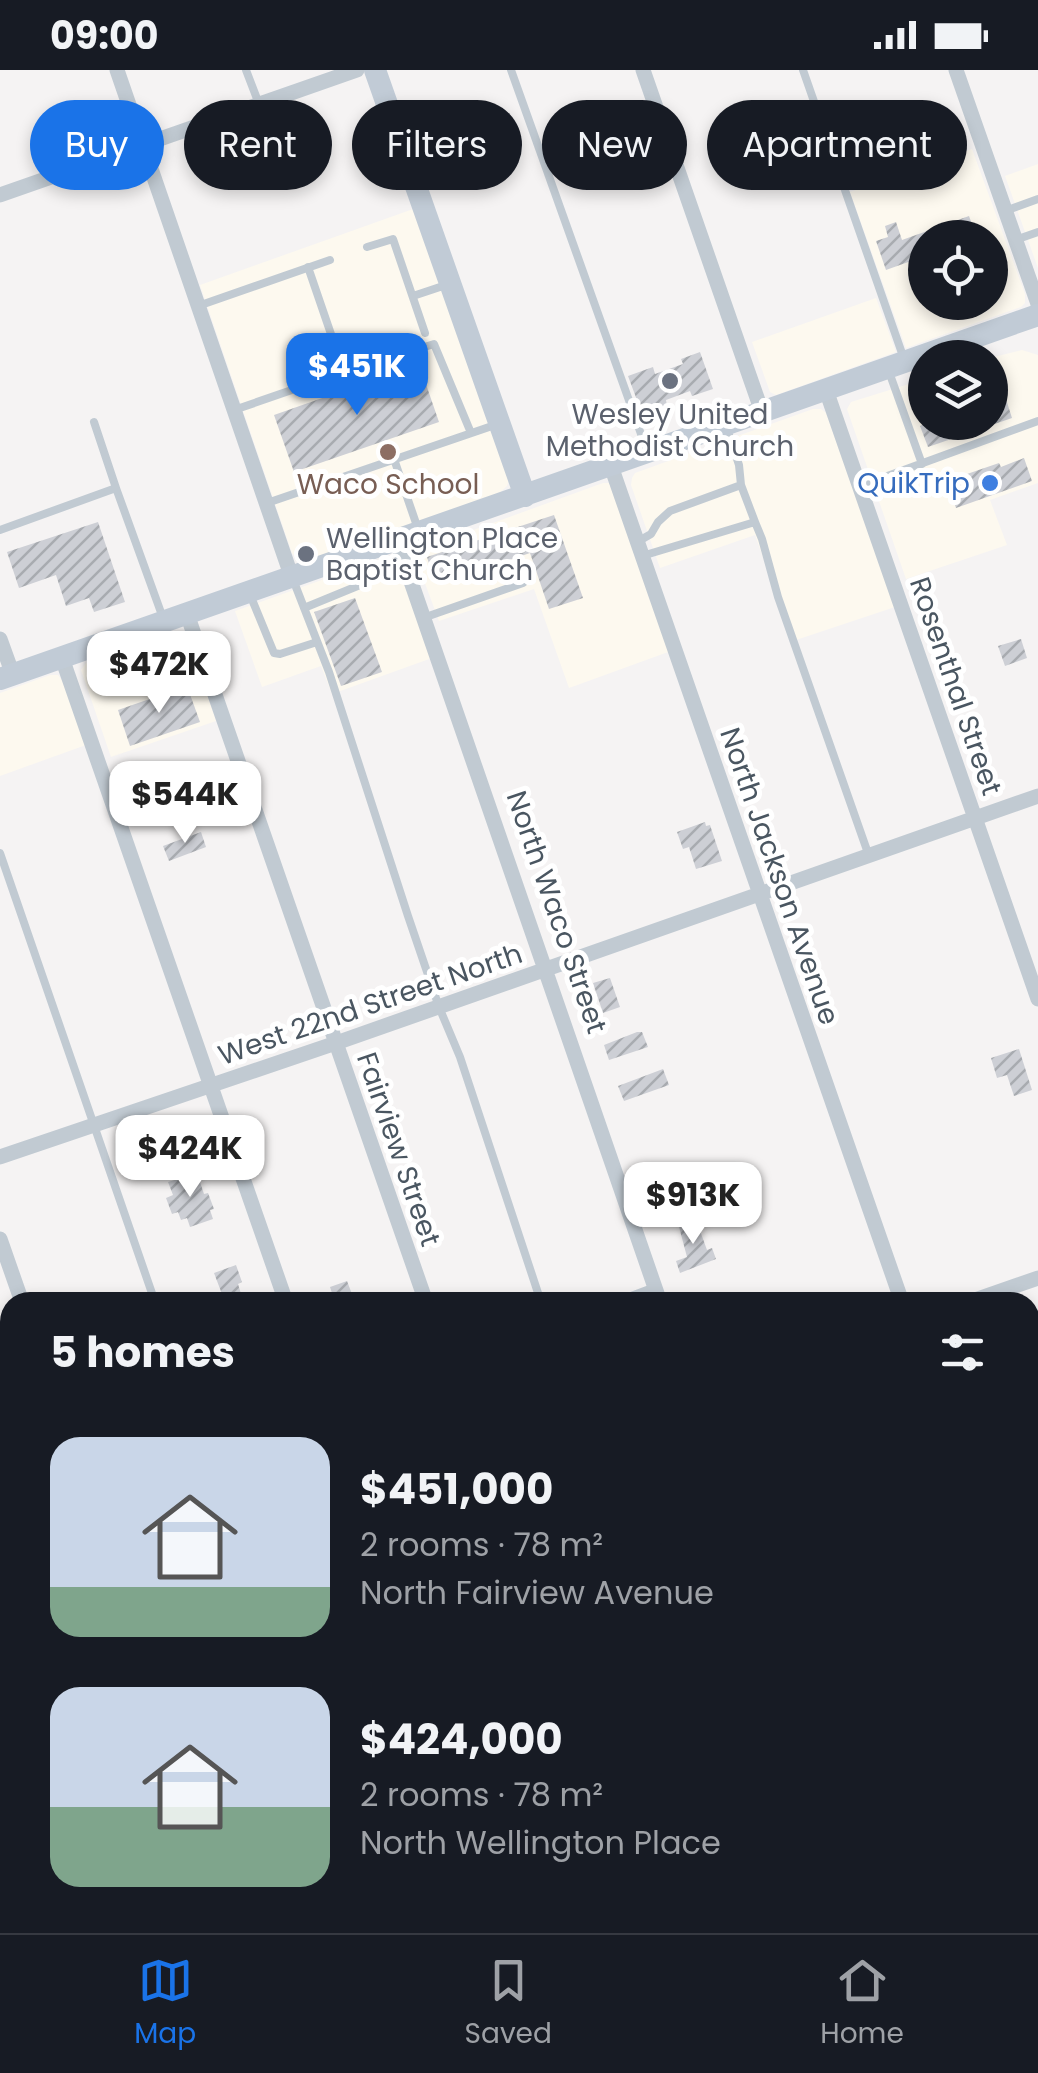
<!DOCTYPE html>
<meta charset="utf-8">
<style>
:root{--surface:#171b24;--page:#20242c;--text:#f1f3f6;--muted:#9ea1a6;--line:#363941;--accent:#1a73e8}
body{margin:0;font-family:Poppins,sans-serif;background:var(--page);color:var(--text);height:100vh;display:flex;flex-direction:column;font-size:38px;white-space:nowrap}
*{box-sizing:border-box;margin:0}
p{font-size:32px;color:var(--muted)}
.icon{flex:none;width:55px;height:55px;fill:none;stroke:currentColor;stroke-width:2;stroke-linecap:round;stroke-linejoin:round}
.map{position:relative;flex:1;overflow:hidden}
.side{position:absolute;left:0px;top:1222px;width:1040px;height:642px;display:flex;flex-direction:column;background:var(--surface);border-radius:30px 30px 0 0;box-shadow:0 5px 15px #0003}
.side>*{flex:none}
.banner{position:absolute;left:30px;top:30px;width:980px;height:90px;display:flex;gap:20px}
.buttons{position:absolute;left:908px;top:150px;display:grid;gap:20px}
.buttons a{display:grid;place-items:center;width:100px;height:100px;border-radius:50%;background:var(--surface);box-shadow:0 5px 15px #0003;font-size:50px}
.price{position:absolute;translate:-50% -85px;padding:0 22px;border-radius:20px;background:#fff;color:#222;font-size:32px;line-height:65px;filter:drop-shadow(0 2px 5px #0008)}
.price::after{content:'';position:absolute;left:50%;top:60px;width:30px;height:22px;margin-left:-15px;background:inherit;clip-path:polygon(0 0,100% 0,50% 100%)}
.price.active{background:var(--accent);color:#fff}
ul{padding:0;list-style:none}
li{display:flex;align-items:center;gap:30px;height:250px;padding:0 50px}
li span{display:grid;place-items:center;flex:none;width:280px;height:200px;border-radius:30px;color:#555}
li>.icon{margin-inline-start:auto}
span .icon{width:120px;height:120px;fill:#fffc;stroke-width:1}
li b{font-size:42px}
h2{display:flex;justify-content:space-between;align-items:center;height:120px;padding:0 50px;font-size:42px}
.pill{padding:0 35px;border-radius:45px;background:var(--surface);box-shadow:0 5px 15px #0003;font-size:35px;line-height:90px}
.pill.active{background:var(--accent);color:#fff}
.status{display:flex;justify-content:space-between;align-items:center;height:70px;padding:0 50px;background:var(--surface);direction:ltr}
.status svg{height:28px;fill:currentColor}
.tab-bar{display:flex;justify-content:space-around;align-items:center;height:140px;border-top:2px solid var(--line);background:var(--surface);font-size:28px;color:var(--muted)}
.tab-bar a{display:grid;justify-items:center;gap:5px}
.tab-bar .active{color:var(--accent)}
.map>svg:first-child{display:block}
.commercial{fill:#fdf9ef;fill-rule:evenodd}
.building{fill:url(#building-hatch)}
.lines{fill:none;stroke-linecap:round;stroke-linejoin:round}
.lane{stroke:#c1cad2;stroke-width:8}
.street{stroke:#c1cad2;stroke-width:15}
.secondary{stroke:#c1cbd6;stroke-width:22}
.worship-dot{fill:#6b7280;stroke:#fff;stroke-width:4}
.education-dot{fill:#8d6e63;stroke:#fff;stroke-width:4}
.shop-dot{fill:#3f7fe0;stroke:#fff;stroke-width:4}
.labels{text-anchor:middle;stroke-width:10;stroke-linejoin:round;paint-order:stroke}
.worship-label{font-size:28px;fill:#5b616d;stroke:#fff}
.shop-label{font-size:28px;fill:#366cbe;stroke:#fff;text-anchor:end}
.education-label{font-size:28px;fill:#785e54;stroke:#fff}
.street-label{font-size:28px;fill:#4a5661;stroke:#fff}
</style>
<div class="status"><b>09:00</b><svg viewBox="0 0 49 12"><path d="M0 12V9h3v3zM5 12V6h3v6zM10 12V3h3v9zM15 12V0h3v12zM26 1h20v11H26zM47 4h2v5h-2z"/></svg></div>
<div class="map">
<svg width="1038" height="1863" viewBox="0 0 1038 1863">
<defs>
<pattern id="building-hatch" width="6" height="6" patternUnits="userSpaceOnUse" patternTransform="scale(2.5)"><rect width="6" height="6" fill="#cdcfd5"/><path d="M-1 1l2-2M0 6l6-6M5 7l2-2" fill="none" stroke="#a8abb0"/></pattern>
</defs>
<rect width="100%" height="100%" fill="#f5f3f3"/>
<path class="commercial" d="M972 79 1025 224V233L1021 237 906 278 850 122ZM925 168H990V232H925Z
M1038 94V198L1005 106Z
M416 138 510 406 507 416 498 424 312 490 299 491 292 483 200 215Z
M876 228 896 282 776 325 770 322 752 272Z
M1022 280 1038 285V413L990 430 1007 475 906 509 847 339 851 332 925 309V352H990V288Z
M813 339H821L826 343 895 537 793 571 755 465 660 498 631 415 632 408 635 403Z
M603 413H609L671 581 569 618 534 519 439 551 417 492V483L421 479Z
M383 488 393 489 398 494 432 588 332 624 321 596 262 617 235 541Z
M175 562 187 566 216 651 111 687 81 600 86 593Z
M50 605H58L63 612 86 675 0 706V623Z"/>
<path class="building" d="M969 146 977 168H925V186L886 200 876 171 888 167 885 156 896 152 902 170Z
M700 282 713 319 692 326 690 321 666 330 669 349 647 357 628 306 653 297 655 304 683 294 681 289Z
M419 294 439 352 294 402 274 345Z
M1005 326 1012 348 928 377 920 356 929 352H990V331Z
M1024 388 1032 411 956 438 948 415 968 408 967 404 999 393 1001 397Z
M554 445 583 528 549 539 530 483 469 504 467 498 434 510 427 487Z
M98 452 125 532 94 542 89 528 66 536 56 505 19 518 7 482Z
M355 528 382 602 341 616 314 542Z
M1021 569 1027 588 1005 596 998 576Z
M187 616 200 652 130 676 118 640Z
M705 752 706 756 710 755 722 791 696 799 689 777 683 779 677 762Z
M201 762 206 777 169 791 163 776Z
M610 908 620 937 603 943 593 913Z
M637 962H642L648 977 609 990 604 975Z
M1019 979 1032 1020 1014 1026 1007 1005 997 1008 991 988Z
M663 999 669 1015 624 1031 618 1016Z
M197 1103 204 1124 208 1123 214 1139 210 1140 213 1149 190 1157 187 1148 181 1150 178 1142 172 1144 166 1128 173 1125 168 1112Z
M695 1147 707 1180 712 1178 716 1189 680 1203 676 1191 687 1187 678 1153Z
M236 1195 242 1212 238 1214 242 1227 225 1232 214 1203Z
M347 1211 355 1232H335L330 1217Z"/>
<g class="lines">
<path class="lane" d="M246 0 259 34
M511 0 646 378
M803 0 904 289
M1005 141 1038 129
M1015 170 1038 162
M367 177 393 169 425 263
M308 197 344 302
M413 226 446 215
M198 236 330 190
M888 299 922 394
M234 340 344 302 434 274 471 363
M94 352 116 418
M394 389 418 459
M860 416 1038 351
M267 433 495 355
M755 452 762 469 778 527 869 786
M0 460 116 418 163 548
M637 472 651 464 658 452 670 441 741 415
M642 486 755 452 741 415 739 395 727 359
M294 512 329 602 408 846 439 937 460 987 541 1232
M251 527 274 583 280 584 317 572
M304 538 360 515 366 507 362 488
M423 548 523 513
M0 783 155 1232
M615 1232 655 1217
M0 1548 10 1579
M0 1608 10 1604
M0 1643 10 1639
M107 1855 110 1863
M371 1855 374 1863"/>
<path class="street" d="M117 0 292 508
M643 0 762 342
M956 0 1038 234
M0 125 357 0
M826 320 1038 929
M611 396 902 1232
M397 471 660 1232
M187 544 426 1232
M0 569 13 605
M62 588 286 1232
M0 1087 336 973 1038 726
M0 1169 22 1232
M969 1232 1038 1208
M0 1569 10 1566
M1030 1603 1038 1626
M1030 1692 1038 1689
M238 1855 241 1863
M502 1855 504 1863
M642 1855 645 1863
M877 1855 880 1863
M542 1863 565 1855"/>
<path class="secondary" d="M375 0 525 426
M0 609 1038 245"/>
</g>
<g class="worship-dot">
<circle cx="670" cy="311" r="10"/>
<circle cx="306" cy="484" r="10"/>
</g>
<circle class="education-dot" cx="388" cy="382" r="10"/>
<circle class="shop-dot" cx="990" cy="413" r="10"/>
<g class="labels">
<g class="worship-label">
<text x="670" y="354">Wesley United<tspan x="670" dy="32">Methodist Church</tspan></text>
<text x="326" y="478" text-anchor="start">Wellington Place<tspan x="326" dy="32">Baptist Church</tspan></text>
</g>
<g class="shop-label">
<text x="970" y="423">QuikTrip</text>
</g>
<g class="education-label">
<text x="388" y="424">Waco School</text>
</g>
<g class="street-label">
<text transform="translate(956 616) rotate(71)" y="10">Rosenthal Street</text>
<text transform="translate(780 806) rotate(71)" y="10">North Jackson Avenue</text>
<text transform="translate(557 842) rotate(71)" y="10">North Waco Street</text>
<text transform="translate(370 934) rotate(-19)" y="10">West 22nd Street North</text>
<text transform="translate(399 1079) rotate(71)" y="10">Fairview Street</text>
</g>
</g>
</svg>
<div class="buttons">
<a><svg class="icon" aria-label="locate" viewBox="0 0 24 24"><circle cx="12" cy="12" r="6"/><path d="M12 2v4M12 18v4M2 12h4M18 12h4"/></svg></a>
<a><svg class="icon" aria-label="layers" viewBox="0 0 24 24"><path d="M12 4l9 5-9 5-9-5zM3 14l9 5 9-5"/></svg></a>
</div>
<b class="price active" style="left:357px;top:348px">$451K</b>
<b class="price" style="left:159px;top:646px">$472K</b>
<b class="price" style="left:185px;top:776px">$544K</b>
<b class="price" style="left:190px;top:1130px">$424K</b>
<b class="price" style="left:693px;top:1177px">$913K</b>
<div class="banner">
<a class="pill active">Buy</a>
<a class="pill">Rent</a>
<a class="pill">Filters</a>
<a class="pill">New</a>
<a class="pill">Apartment</a>
</div>
<section class="side">
<h2>5 homes<svg class="icon" aria-label="filters" viewBox="0 0 24 24"><path d="M4 7h16M4 17h16"/><circle cx="9" cy="7" r="2"/><circle cx="15" cy="17" r="2"/></svg></h2>
<ul>
<li><span style="background:linear-gradient(#c9d6e8 75%,#7fa58c 0)"><svg class="icon" aria-label="home" viewBox="0 0 24 24"><path d="M3 11l9-7 9 7M6 9v11h12V9"/></svg></span><div><b>$451,000</b><p>2 rooms · 78 m²</p><p>North Fairview Avenue</p></div></li>
<li><span style="background:linear-gradient(#c9d6e8 60%,#7fa58c 0)"><svg class="icon" aria-label="home" viewBox="0 0 24 24"><path d="M3 11l9-7 9 7M6 9v11h12V9"/></svg></span><div><b>$424,000</b><p>2 rooms · 78 m²</p><p>North Wellington Place</p></div></li>
</ul>
</section>
</div>
<nav class="tab-bar">
<a class="active"><svg class="icon" aria-label="map" viewBox="0 0 24 24"><path d="M3 6l6-2 6 2 6-2v14l-6 2-6-2-6 2zM9 4v14M15 6v14"/></svg>Map</a>
<a><svg class="icon" aria-label="saved" viewBox="0 0 24 24"><path d="M7 4h10v16l-5-4-5 4z"/></svg>Saved</a>
<a><svg class="icon" aria-label="home" viewBox="0 0 24 24"><path d="M3 11l9-7 9 7M6 9v11h12V9"/></svg>Home</a>
</nav>
